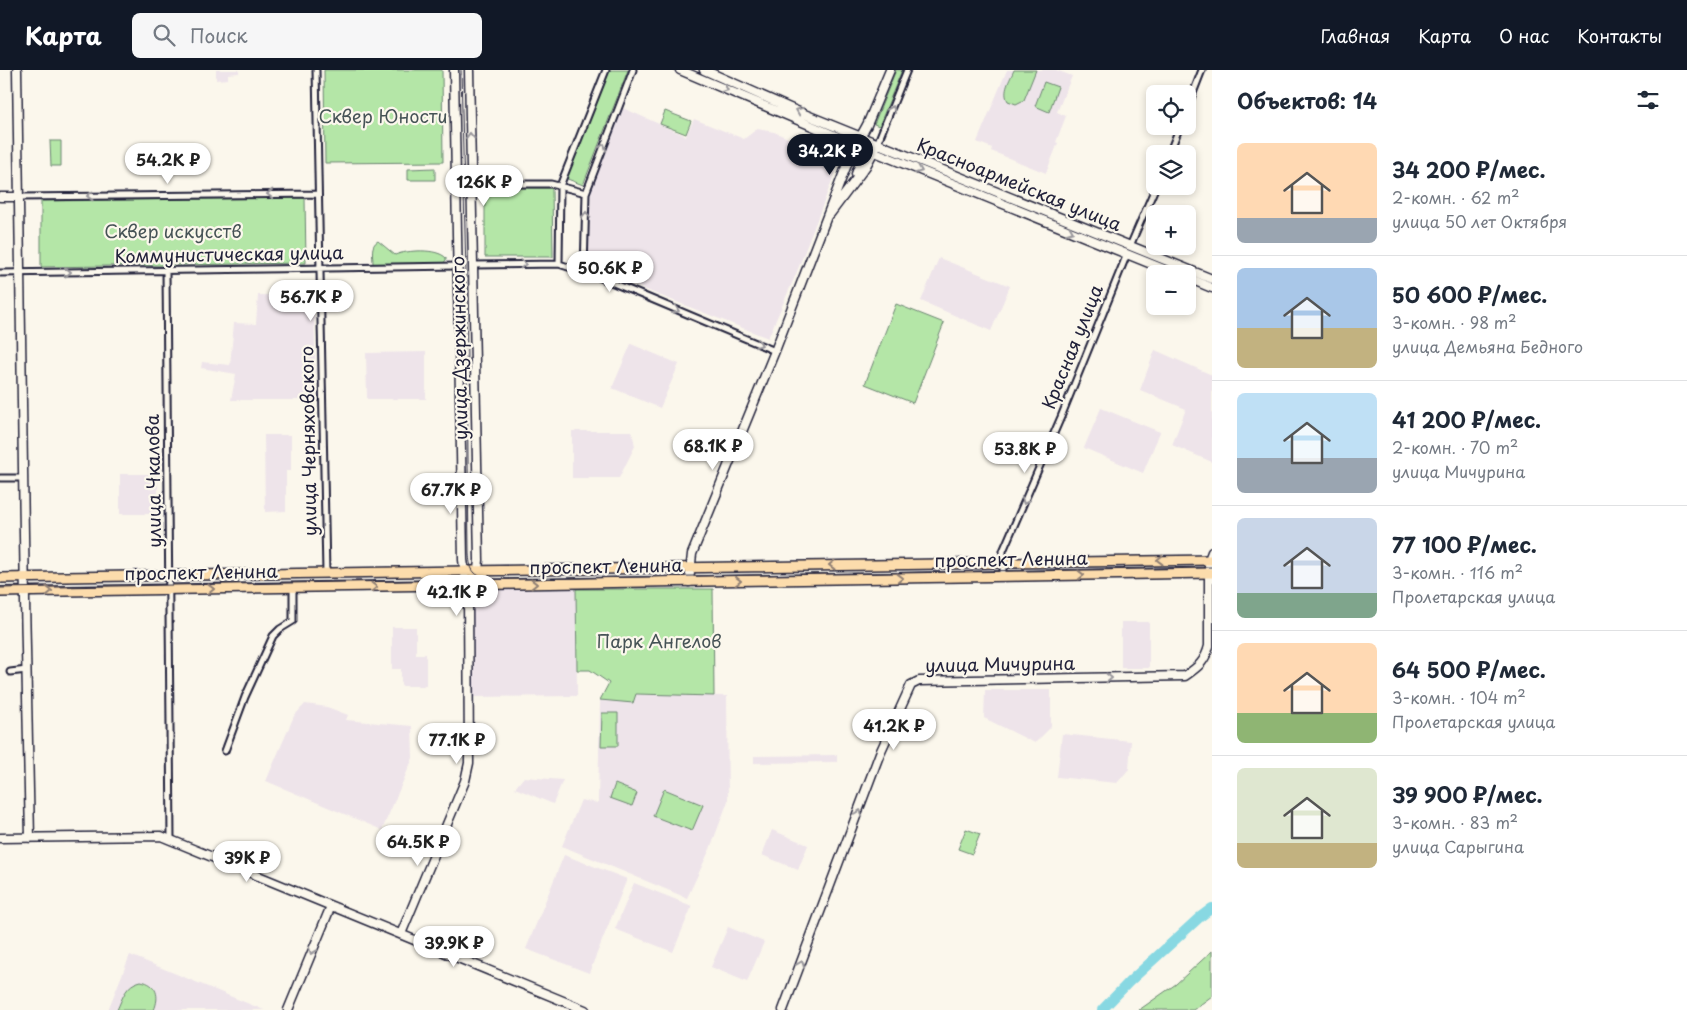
<!DOCTYPE html>
<html lang="ru">
<meta charset="utf-8">
<style>
:root{--surface:#fff;--page:#f6f6f7;--text:#1f2937;--muted:#747a83;--line:#e0e1e3;--accent:#111827}
body{margin:0;font-family:"Playpen Sans",sans-serif;background:var(--page);color:var(--text);height:100vh;display:flex;flex-direction:column;font-size:19px;white-space:nowrap}
*{box-sizing:border-box;margin:0}
p{font-size:16px;color:var(--muted)}
.icon{flex:none;width:28px;height:28px;fill:none;stroke:currentColor;stroke-width:2;stroke-linecap:round;stroke-linejoin:round}
.map{position:relative;flex:1;overflow:hidden}
.drawer{display:flex;flex-direction:column;background:var(--surface);width:475px}
.drawer>*{flex:none}
.buttons{position:absolute;left:1146px;top:15px;display:grid;gap:10px}
.buttons a{display:grid;place-items:center;width:50px;height:50px;border-radius:8px;background:var(--surface);box-shadow:0 2px 8px #0003;font-size:25px}
.price{position:absolute;translate:-50% -42px;padding:0 11px;border-radius:18px;background:#fff;color:#222;font-size:16px;line-height:32px;filter:drop-shadow(0 1px 2px #0008)}
.price::after{content:'';position:absolute;left:50%;top:30px;width:15px;height:11px;margin-left:-8px;background:inherit;clip-path:polygon(0 0,100% 0,50% 100%)}
.price.current{background:var(--accent);color:#fff}
ul{padding:0;list-style:none}
li{display:flex;align-items:center;gap:15px;height:125px;padding:0 25px}
li+li{border-top:1px solid var(--line)}
li span{display:grid;place-items:center;flex:none;width:140px;height:100px;border-radius:8px;color:#555}
li>.icon{margin-inline-start:auto}
span .icon{width:60px;height:60px;fill:#fffc;stroke-width:1}
li b{font-size:21px}
h2{display:flex;justify-content:space-between;align-items:center;height:60px;padding:0 25px;font-size:21px}
header{display:flex;align-items:center;gap:30px;box-sizing:border-box;height:70px;padding:0 25px;background:var(--accent);color:#fff}
header strong{font-size:24px}
nav{display:flex;gap:28px;margin-inline-start:auto;font-size:18px}
.search{width:350px;height:45px;background:var(--page);display:flex;align-items:center;gap:12px;box-sizing:border-box;padding:0 18px;border-radius:8px;color:var(--muted);font-size:19px}
main{display:flex;flex:1;min-height:0}
.map>svg:first-child{display:block}
.built{fill:#eee4ea}
.green{fill:#b4e6a7;stroke:#6b8471}
.lines{fill:none;stroke-linecap:round;stroke-linejoin:round}
.river{stroke:#88d8e2;stroke-width:10}
.street-casing{stroke:#22223b;stroke-width:9}
.secondary-casing{stroke:#22223b;stroke-width:11}
.primary-casing{stroke:#22223b;stroke-width:12}
.street{stroke:#fbf7ec;stroke-width:5}
.secondary{stroke:#fbf7ec;stroke-width:8}
.primary{stroke:#fcdcac;stroke-width:9}
.tram{stroke:#22223b;stroke-width:1}
.oneway{stroke:#99979c}
.oneway2{stroke:#8f7f74}
.labels{text-anchor:middle;stroke-width:4.5;stroke-linejoin:round;paint-order:stroke}
.park-label{font-size:18px;fill:#465356;stroke:#fbf7ec}
.street-label{font-size:18px;fill:#22223b;stroke:#fbf7ec}
</style>
<header>
<strong>Карта</strong>
<div class="search"><svg class="icon" aria-label="search" viewBox="0 0 24 24"><circle cx="10" cy="10" r="6"/><path d="M15 15l6 6"/></svg>Поиск</div>
<nav><a>Главная</a><a>Карта</a><a>О нас</a><a>Контакты</a></nav>
</header>
<main>
<div class="map">
<svg width="1212" height="940" viewBox="0 0 1212 940">
<rect width="100%" height="100%" fill="#fbf7ec"/>
<filter id="ink" filterUnits="userSpaceOnUse"><feTurbulence type="fractalNoise" baseFrequency=".02" numOctaves="2"/><feDisplacementMap in="SourceGraphic" scale="10" xChannelSelector="R" yChannelSelector="G"/><feConvolveMatrix kernelMatrix="1 2 1 2 8 2 1 2 1" color-interpolation-filters="sRGB"/></filter>
<g filter="url(#ink)">
<path class="built" d="M216 0H239V3L228 4V9L216 10Z
M1007 0H1056L1072 6 1057 42 1066 46 1056 72 1058 73 1046 103 991 81 992 78 977 72Z
M623 38 686 66 694 49 744 69 757 59 774 62 840 90 796 204 768 268 588 197 591 118Z
M939 188 1010 216 991 261 921 231Z
M258 225 314 226 316 330H231L236 304 201 298 202 292 230 295 234 253 256 254Z
M631 274 679 294 660 338 612 318Z
M1155 280 1212 305V392L1172 375 1186 339 1140 320Z
M426 282V329H367L366 283Z
M1101 338 1160 362 1143 403 1084 378Z
M572 361H632L635 376 619 408H572Z
M264 365H291V401H286V441L265 442Z
M120 404H158V444H120Z
M576 519 577 626 472 627 471 520Z
M1121 552H1149V598H1121Z
M392 557H416V584H426V616H401V599H392Z
M985 620H1051V657L1035 673 984 648Z
M603 624 727 626 728 731 710 779 687 828 562 776 581 730 598 733 600 630Z
M305 634 327 637 348 645 346 650 412 656 413 688 382 760 266 711 294 646Z
M1062 664 1131 671 1129 699 1117 713 1057 707Z
M837 685V692L754 693V686Z
M524 707 563 710 553 734 515 718Z
M772 760 808 775 798 800 762 785Z
M564 785 627 809 589 903 526 879Z
M634 813 692 836 673 882 615 859Z
M728 857 764 872 747 912 711 897Z
M130 885 264 940H108Z"/>
<path class="green" d="M324 0H442L443 92 325 93Z
M610 0H628L583 115 565 108Z
M896 0H902L879 56 874 54Z
M1014 0H1036L1024 30 1016 34 1008 31C1002 21 1010 10 1014 0Z
M1044 12 1058 17 1049 42 1035 36Z
M665 41 691 51 686 64 660 54Z
M50 71H61V96H51Z
M435 98V110H408V99Z
M482 118H552L553 187H485V132Z
M305 128 306 193 41 197V131Z
M378 171 395 185C407 180 437 178 446 188V190L442 195H375L373 193C373 186 370 175 378 171Z
M896 234 944 253 913 333 865 314Z
M576 519H713L714 626 636 624 633 633 600 630 609 613 590 600H577Z
M602 643H618V676H601Z
M615 714 637 723 632 736 610 728Z
M664 719 703 735 692 761 653 746Z
M966 759 980 764 972 784 958 779Z
M1212 881V926L1193 940H1139L1176 914Z
M141 911C157 914 160 926 154 940H117C123 927 126 914 141 911Z"/>
<g class="lines">
<path class="river" d="M1102 940 1129 912 1200 847 1212 838"/>
<defs>
<path id="street" d="M316 0 326 503
M1188 36 1202 0
M877 74 907 0
M1169 84 1180 56
M472 114H551L586 123
M19 127 318 124
M1130 176 1156 116
M559 194 560 116 606 0
M474 195 559 194 599 207 775 281
M166 201 171 770
M584 202 586 123 633 0
M0 203 458 196
M0 408H23
M1003 506V481L1061 347 1127 184
M10 602 27 600
M225 681 245 627 273 566 280 559 293 551V518"/>
<path id="secondary" d="M17 0 25 531 30 768
M680 0 838 67 1176 204
M704 0 792 39 1212 209
M856 104 862 88 864 75
M0 127H19
M830 144 866 96 876 77
M1188 208 1212 218
M689 512 692 484 775 281 851 84 867 55 890 0
M468 516 478 500 479 490 469 0
M0 768 161 766 585 940
M401 864 460 723 465 711 469 693 468 525 463 490 454 0
M288 940 331 836
M783 940 880 683 911 615 919 611 1185 606C1198 597 1205 592 1209 576V490L1212 482"/>
<path id="primary" d="M0 508 1212 490
M0 522 1212 503"/>
</defs>
<use href="#street" class="street-casing"/>
<use href="#secondary" class="secondary-casing"/>
<use href="#primary" class="primary-casing"/>
<use href="#street" class="street"/>
<use href="#secondary" class="secondary"/>
<use href="#primary" class="primary"/>
<path class="tram" d="M461 0 466 203 469 484C470 496 471 504 484 508
M0 518 1212 497"/>
</g>
<defs><path id="oneway-chevron" d="M-2-3.5L2.5 0L-2 3.5" fill="none" stroke-width="1.6" stroke-linecap="round" stroke-linejoin="round" transform="scale(1.25)"/></defs>
<g class="oneway">
<use href="#oneway-chevron" transform="translate(725 19) rotate(23)"/>
<use href="#oneway-chevron" transform="translate(892 39) rotate(-68)"/>
<use href="#oneway-chevron" transform="translate(799 41) rotate(-158)"/>
<use href="#oneway-chevron" transform="translate(470 66) rotate(-92)"/>
<use href="#oneway-chevron" transform="translate(603 77) rotate(-69)"/>
<use href="#oneway-chevron" transform="translate(919 100) rotate(22)"/>
<use href="#oneway-chevron" transform="translate(270 124) rotate(179)"/>
<use href="#oneway-chevron" transform="translate(90 126) rotate(179)"/>
<use href="#oneway-chevron" transform="translate(586 145) rotate(-89)"/>
<use href="#oneway-chevron" transform="translate(1070 161) rotate(22)"/>
<use href="#oneway-chevron" transform="translate(523 194) rotate(-1)"/>
<use href="#oneway-chevron" transform="translate(68 202) rotate(-1)"/>
<use href="#oneway-chevron" transform="translate(676 240) rotate(22)"/>
<use href="#oneway-chevron" transform="translate(759 274) rotate(22)"/>
<use href="#oneway-chevron" transform="translate(1025 431) rotate(112)"/>
<use href="#oneway-chevron" transform="translate(1109 608) rotate(-1)"/>
<use href="#oneway-chevron" transform="translate(859 743) rotate(-69)"/>
<use href="#oneway-chevron" transform="translate(312 881) rotate(112)"/>
<use href="#oneway-chevron" transform="translate(801 894) rotate(-69)"/>
</g>
<g class="oneway2">
<use href="#oneway-chevron" transform="translate(1160 490) rotate(179)"/>
<use href="#oneway-chevron" transform="translate(832 495) rotate(179)"/>
<use href="#oneway-chevron" transform="translate(1081 505) rotate(-1)"/>
<use href="#oneway-chevron" transform="translate(900 508) rotate(-1)"/>
<use href="#oneway-chevron" transform="translate(738 511) rotate(-1)"/>
<use href="#oneway-chevron" transform="translate(534 514) rotate(-1)"/>
<use href="#oneway-chevron" transform="translate(374 517) rotate(-1)"/>
<use href="#oneway-chevron" transform="translate(211 519) rotate(-1)"/>
<use href="#oneway-chevron" transform="translate(49 521) rotate(-1)"/>
</g>
</g>
<g class="labels">
<g class="park-label">
<text x="383" y="53">Сквер Юности</text>
<text x="173" y="168">Сквер искусств</text>
<text x="659" y="578">Парк Ангелов</text>
</g>
<g class="street-label">
<text transform="translate(1019 115) rotate(22)" y="6">Красноармейская улица</text>
<text transform="translate(229 185) rotate(-1)" y="6">Коммунистическая улица</text>
<text transform="translate(1073 277) rotate(-68)" y="6">Красная улица</text>
<text transform="translate(460 278) rotate(-91)" y="6">улица Дзержинского</text>
<text transform="translate(309 371) rotate(-91)" y="6">улица Черняховского</text>
<text transform="translate(154 411) rotate(-91)" y="6">улица Чкалова</text>
<text transform="translate(1011 490) rotate(-1)" y="6">проспект Ленина</text>
<text transform="translate(606 497) rotate(-1)" y="6">проспект Ленина</text>
<text transform="translate(201 503) rotate(-1)" y="6">проспект Ленина</text>
<text transform="translate(1000 595) rotate(-1)" y="6">улица Мичурина</text>
</g>
</g>
</svg>
<div class="buttons">
<a><svg class="icon" aria-label="locate" viewBox="0 0 24 24"><circle cx="12" cy="12" r="6"/><path d="M12 2v4M12 18v4M2 12h4M18 12h4"/></svg></a>
<a><svg class="icon" aria-label="layers" viewBox="0 0 24 24"><path d="M12 4l9 5-9 5-9-5zM3 14l9 5 9-5"/></svg></a>
<a>+</a>
<a>−</a>
</div>
<b class="price current" style="left:830px;top:106px">34.2K ₽</b>
<b class="price" style="left:168px;top:115px">54.2K ₽</b>
<b class="price" style="left:484px;top:137px">126K ₽</b>
<b class="price" style="left:610px;top:223px">50.6K ₽</b>
<b class="price" style="left:311px;top:252px">56.7K ₽</b>
<b class="price" style="left:713px;top:401px">68.1K ₽</b>
<b class="price" style="left:1025px;top:404px">53.8K ₽</b>
<b class="price" style="left:451px;top:445px">67.7K ₽</b>
<b class="price" style="left:457px;top:547px">42.1K ₽</b>
<b class="price" style="left:894px;top:681px">41.2K ₽</b>
<b class="price" style="left:457px;top:695px">77.1K ₽</b>
<b class="price" style="left:418px;top:797px">64.5K ₽</b>
<b class="price" style="left:247px;top:813px">39K ₽</b>
<b class="price" style="left:454px;top:898px">39.9K ₽</b>
</div>
<section class="drawer">
<h2>Объектов: 14<svg class="icon" aria-label="filters" viewBox="0 0 24 24"><path d="M4 7h16M4 17h16"/><circle cx="9" cy="7" r="2"/><circle cx="15" cy="17" r="2"/></svg></h2>
<ul>
<li><span style="background:linear-gradient(#ffd9b3 75%,#9aa5b1 0)"><svg class="icon" aria-label="home" viewBox="0 0 24 24"><path d="M3 11l9-7 9 7M6 9v11h12V9"/></svg></span><div><b>34 200 ₽/мес.</b><p>2-комн. · 62 m²</p><p>улица 50 лет Октября</p></div></li>
<li><span style="background:linear-gradient(#a9c7e8 60%,#c2b280 0)"><svg class="icon" aria-label="home" viewBox="0 0 24 24"><path d="M3 11l9-7 9 7M6 9v11h12V9"/></svg></span><div><b>50 600 ₽/мес.</b><p>3-комн. · 98 m²</p><p>улица Демьяна Бедного</p></div></li>
<li><span style="background:linear-gradient(#bfe0f5 65%,#9aa5b1 0)"><svg class="icon" aria-label="home" viewBox="0 0 24 24"><path d="M3 11l9-7 9 7M6 9v11h12V9"/></svg></span><div><b>41 200 ₽/мес.</b><p>2-комн. · 70 m²</p><p>улица Мичурина</p></div></li>
<li><span style="background:linear-gradient(#c9d6e8 75%,#7fa58c 0)"><svg class="icon" aria-label="home" viewBox="0 0 24 24"><path d="M3 11l9-7 9 7M6 9v11h12V9"/></svg></span><div><b>77 100 ₽/мес.</b><p>3-комн. · 116 m²</p><p>Пролетарская улица</p></div></li>
<li><span style="background:linear-gradient(#ffd9b3 70%,#8fb573 0)"><svg class="icon" aria-label="home" viewBox="0 0 24 24"><path d="M3 11l9-7 9 7M6 9v11h12V9"/></svg></span><div><b>64 500 ₽/мес.</b><p>3-комн. · 104 m²</p><p>Пролетарская улица</p></div></li>
<li><span style="background:linear-gradient(#dfe7d0 75%,#c2b280 0)"><svg class="icon" aria-label="home" viewBox="0 0 24 24"><path d="M3 11l9-7 9 7M6 9v11h12V9"/></svg></span><div><b>39 900 ₽/мес.</b><p>3-комн. · 83 m²</p><p>улица Сарыгина</p></div></li>
</ul>
</section>
</main>
